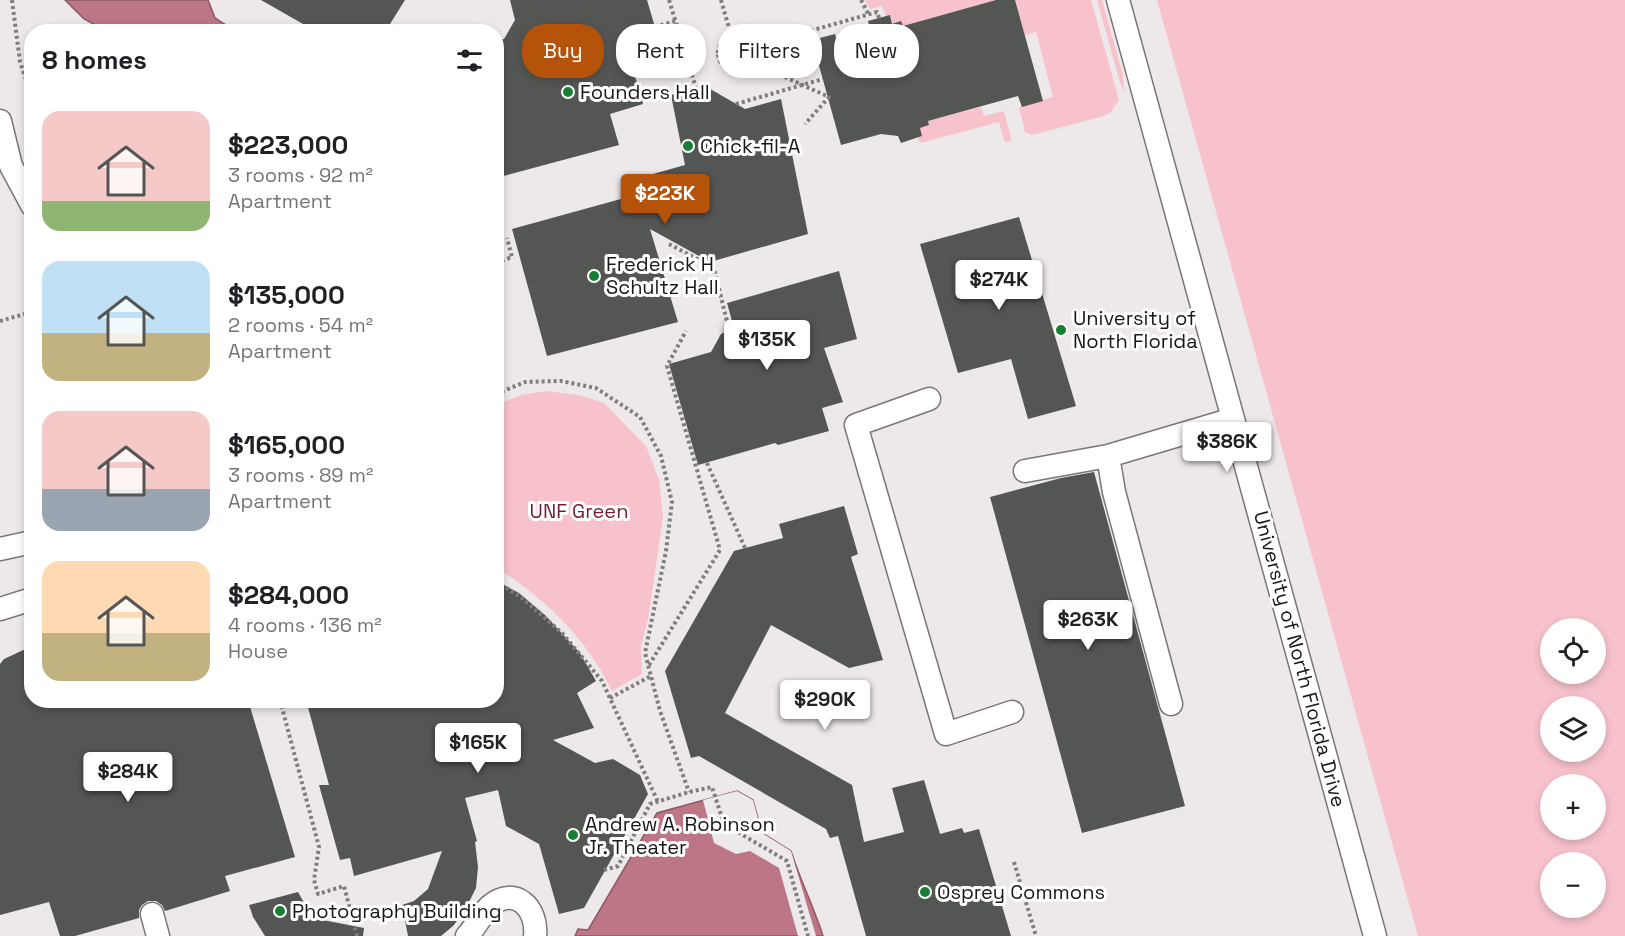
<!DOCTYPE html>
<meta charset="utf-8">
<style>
:root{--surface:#fff;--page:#f2f2f2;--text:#202124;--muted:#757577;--accent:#b45309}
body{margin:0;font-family:"Space Grotesk",sans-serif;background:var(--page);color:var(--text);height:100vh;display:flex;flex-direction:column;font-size:22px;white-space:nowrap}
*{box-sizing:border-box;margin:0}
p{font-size:20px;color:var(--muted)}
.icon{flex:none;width:33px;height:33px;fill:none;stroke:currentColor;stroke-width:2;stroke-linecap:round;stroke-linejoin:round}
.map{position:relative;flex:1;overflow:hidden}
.details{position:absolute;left:24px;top:24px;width:480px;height:684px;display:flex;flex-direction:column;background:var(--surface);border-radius:24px;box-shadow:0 3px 9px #0003}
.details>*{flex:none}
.banner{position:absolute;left:522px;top:24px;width:570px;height:54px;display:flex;gap:12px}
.buttons{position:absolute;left:1540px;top:618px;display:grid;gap:12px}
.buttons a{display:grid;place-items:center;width:66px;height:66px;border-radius:50%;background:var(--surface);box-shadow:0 3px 9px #0003;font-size:30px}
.price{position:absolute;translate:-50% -51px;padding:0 14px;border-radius:6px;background:#fff;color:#222;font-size:20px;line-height:39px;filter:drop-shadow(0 2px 3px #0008)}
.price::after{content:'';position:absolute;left:50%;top:36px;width:18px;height:14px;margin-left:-9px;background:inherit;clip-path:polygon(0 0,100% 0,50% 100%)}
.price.selected{background:var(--accent);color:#fff}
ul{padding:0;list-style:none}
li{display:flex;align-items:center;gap:18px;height:150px;padding:0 18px}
li span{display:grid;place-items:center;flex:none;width:168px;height:120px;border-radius:18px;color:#555}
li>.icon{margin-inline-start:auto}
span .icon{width:72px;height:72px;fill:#fffc;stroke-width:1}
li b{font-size:26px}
h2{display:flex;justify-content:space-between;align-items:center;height:72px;padding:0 18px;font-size:26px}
.pill{padding:0 21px;border-radius:24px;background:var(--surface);box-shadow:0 3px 9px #0003;font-size:21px;line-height:54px}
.pill.selected{background:var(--accent);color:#fff}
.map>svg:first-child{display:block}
.green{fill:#f8c2cc;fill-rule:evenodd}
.water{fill:#bd7685;stroke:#8c5964;stroke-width:1.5}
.pier{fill:#ede8e9}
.building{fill:#545654}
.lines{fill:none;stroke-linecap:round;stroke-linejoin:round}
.minor-casing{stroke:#7a7677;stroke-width:25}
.path{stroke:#807d7e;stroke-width:4;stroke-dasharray:3 3;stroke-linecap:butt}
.minor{stroke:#fff;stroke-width:22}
.path-bridge{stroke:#807d7e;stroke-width:4;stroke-dasharray:3 3;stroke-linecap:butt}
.poi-dot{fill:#177f33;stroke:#fff;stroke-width:2}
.labels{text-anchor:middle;stroke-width:6;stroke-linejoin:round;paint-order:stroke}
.poi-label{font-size:20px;fill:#181617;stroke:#fff;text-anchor:start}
.park-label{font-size:20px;fill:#741e38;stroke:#fff}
.street-label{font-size:20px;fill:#181617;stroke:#fff}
</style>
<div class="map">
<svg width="1625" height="936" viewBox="0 0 1625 936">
<rect width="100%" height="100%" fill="#ede8e9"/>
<path class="green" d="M865 0H996L903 26 901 21 892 24 891 16H886L882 6 870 9Z
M1015 0H1091L1119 100 1110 113 1100 117 1032 135 1025 132 1019 107 1053 97 1036 32 1025 35Z
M1097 0H1102L1123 75 1124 92 1120 82Z
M1157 0H1625V936H1418ZM1551 628H1596V674H1551ZM1551 706H1596V752H1551ZM1551 784H1596V830H1551ZM1551 862H1596V908H1551Z
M723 52a12 12 0 1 1 24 0a12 12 0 1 1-24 0Z
M981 107 984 116 1004 111 1011 138 1010 142H1006L1004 140 999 122 920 143 918 137 922 136 920 128 929 125 928 121Z
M546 391 579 395 604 403 646 446 659 480 663 518 648 619 641 646 642 674 612 691C587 639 545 598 497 568V405L521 395Z"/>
<path class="water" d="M65 0H208L215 18 235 31H103L99 27 84 19Z
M737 791 753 800 762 833 791 851C800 880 814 907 823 936H575L578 929 588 930 657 813Z"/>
<path class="pier" d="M737 791 753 800 762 833 791 851 816 936H798L779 868 750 851 736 854 714 843 703 800Z"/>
<path class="building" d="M261 0H405L385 32H317Z
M510 0H647L657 34 625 42 643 104 610 114 619 145 496 178V41L504 39 515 20Z
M996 0H1015L1043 101 1022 107 1018 96 928 121 929 125 920 128 922 136 901 143 898 136 881 134 841 145 812 40 835 34 836 38 870 30 868 21 890 15 892 24 901 21 903 26Z
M705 86 745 109 781 99 808 234 710 262 650 229 678 322 547 356 512 229 657 189 653 174 685 165 671 95Z
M1019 217 1076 406 1028 419 1011 359 958 373 920 244Z
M839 271 857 339 824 348 843 402 822 408 829 431 778 445 775 443 698 465 669 364 711 352 721 334 734 328 727 303Z
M1094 472 1185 806 1082 833 990 497 1061 478Z
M844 506 858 554 851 557 883 660 849 668 771 625 725 713 852 785 864 842 904 832 892 788 924 780 940 834 962 828 964 833 979 829 1011 936H866L838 836 830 838 826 829 699 756 691 758 665 671 734 551 783 538 779 524Z
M496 581 519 593 545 615 580 653 596 681 577 693 594 728 553 740 595 763 613 759 640 775 648 794 584 908 559 914 539 844 506 826 498 790 465 798 477 841 475 842 478 867 476 888 464 912 453 926 441 936H408L402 905 414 901 428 889 442 851 354 876 350 858 340 860 319 785H329L306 700H496Z
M32 646V700H248L295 857 225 876 230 891 165 911 162 905 156 901H148L142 905 139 910V918L75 936H60L49 902 0 915V664L4 659Z
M298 892 307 908 313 914 323 920 364 928 363 936H265L253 917 249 905Z"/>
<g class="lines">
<defs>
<path id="minor" d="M1118 0 1375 936
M0 121 11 166 32 205
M929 399 856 425 946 734 1012 712
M1025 471 1108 456
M0 549 32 542
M0 609 32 599
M1171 704 1114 492 1108 456 1233 419
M152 914 158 936
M467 936C475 928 483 912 490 906 515 885 538 908 535 936"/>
</defs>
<use href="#minor" class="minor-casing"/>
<path class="path" d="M12 0 20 62 32 97
M669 0 696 88
M721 0 731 35
M861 0 869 15
M392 27 393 32
M655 27 675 21
M718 53a18 18 0 1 1 36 0a18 18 0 1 1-36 0Z
M753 47 877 12 879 18
M752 62 829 97 805 124
M669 244 714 268 729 330
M496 263 512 257 507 238
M0 321 32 312
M496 394 525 382 561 381 596 388 640 417 661 456 672 502 666 551 645 653 660 711 689 792
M707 463 745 548
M496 581 522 598 562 633 602 681 658 802
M649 665 720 550 667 366 686 331
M610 698 651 676
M280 700 319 847 314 880 318 894 344 886 357 936
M1014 862 1036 936
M604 870 618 866 650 804 689 792 712 787 724 824 787 861 808 936"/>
<use href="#minor" class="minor"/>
<path class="path-bridge" d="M736 104 823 79"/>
</g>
<g class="poi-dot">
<circle cx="568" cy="92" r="6"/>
<circle cx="688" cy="146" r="6"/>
<circle cx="594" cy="276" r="6"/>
<circle cx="1061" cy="330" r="6"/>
<circle cx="573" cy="835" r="6"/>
<circle cx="925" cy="892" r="6"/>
<circle cx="280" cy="911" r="6"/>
</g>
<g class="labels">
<g class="poi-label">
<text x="580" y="99">Founders Hall</text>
<text x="700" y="153">Chick-fil-A</text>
<text x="606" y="271">Frederick H<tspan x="606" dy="23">Schultz Hall</tspan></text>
<text x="1073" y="325">University of<tspan x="1073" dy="23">North Florida</tspan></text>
<text x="585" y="831">Andrew A. Robinson<tspan x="585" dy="23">Jr. Theater</tspan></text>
<text x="937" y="899">Osprey Commons</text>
<text x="292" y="918">Photography Building</text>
</g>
<g class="park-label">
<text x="579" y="518">UNF Green</text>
</g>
<g class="street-label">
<text transform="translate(1300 659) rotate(75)" y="7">University of North Florida Drive</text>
</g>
</g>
</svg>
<div class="buttons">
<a><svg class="icon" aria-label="locate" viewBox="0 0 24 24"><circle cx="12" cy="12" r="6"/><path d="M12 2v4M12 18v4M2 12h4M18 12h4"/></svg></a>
<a><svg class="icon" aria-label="layers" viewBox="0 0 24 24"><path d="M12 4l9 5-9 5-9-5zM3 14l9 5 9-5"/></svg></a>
<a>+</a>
<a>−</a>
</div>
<b class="price selected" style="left:665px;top:225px">$223K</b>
<b class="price" style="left:999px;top:311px">$274K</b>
<b class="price" style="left:767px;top:371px">$135K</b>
<b class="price" style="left:1227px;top:473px">$386K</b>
<b class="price" style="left:1088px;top:651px">$263K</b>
<b class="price" style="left:825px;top:731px">$290K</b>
<b class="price" style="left:478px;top:774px">$165K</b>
<b class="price" style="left:128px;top:803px">$284K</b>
<div class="banner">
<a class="pill selected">Buy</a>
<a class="pill">Rent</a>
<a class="pill">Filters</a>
<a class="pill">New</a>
</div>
<section class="details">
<h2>8 homes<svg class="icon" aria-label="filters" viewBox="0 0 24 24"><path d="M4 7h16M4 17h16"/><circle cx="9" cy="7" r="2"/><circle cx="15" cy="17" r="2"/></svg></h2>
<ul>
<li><span style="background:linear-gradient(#f6c9c9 75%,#8fb573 0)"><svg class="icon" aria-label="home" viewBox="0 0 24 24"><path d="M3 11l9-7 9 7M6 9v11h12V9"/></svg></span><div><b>$223,000</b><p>3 rooms · 92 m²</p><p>Apartment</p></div></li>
<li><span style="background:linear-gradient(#bfe0f5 60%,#c2b280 0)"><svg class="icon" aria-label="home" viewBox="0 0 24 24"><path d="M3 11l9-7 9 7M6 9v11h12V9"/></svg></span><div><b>$135,000</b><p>2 rooms · 54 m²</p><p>Apartment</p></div></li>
<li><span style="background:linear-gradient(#f6c9c9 65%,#9aa5b1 0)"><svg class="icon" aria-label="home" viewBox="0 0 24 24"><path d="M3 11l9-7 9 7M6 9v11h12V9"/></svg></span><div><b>$165,000</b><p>3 rooms · 89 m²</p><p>Apartment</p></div></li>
<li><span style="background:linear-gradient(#ffd9b3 60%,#c2b280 0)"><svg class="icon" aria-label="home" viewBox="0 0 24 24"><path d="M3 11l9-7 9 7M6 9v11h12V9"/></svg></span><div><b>$284,000</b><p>4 rooms · 136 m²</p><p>House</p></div></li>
</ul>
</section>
</div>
